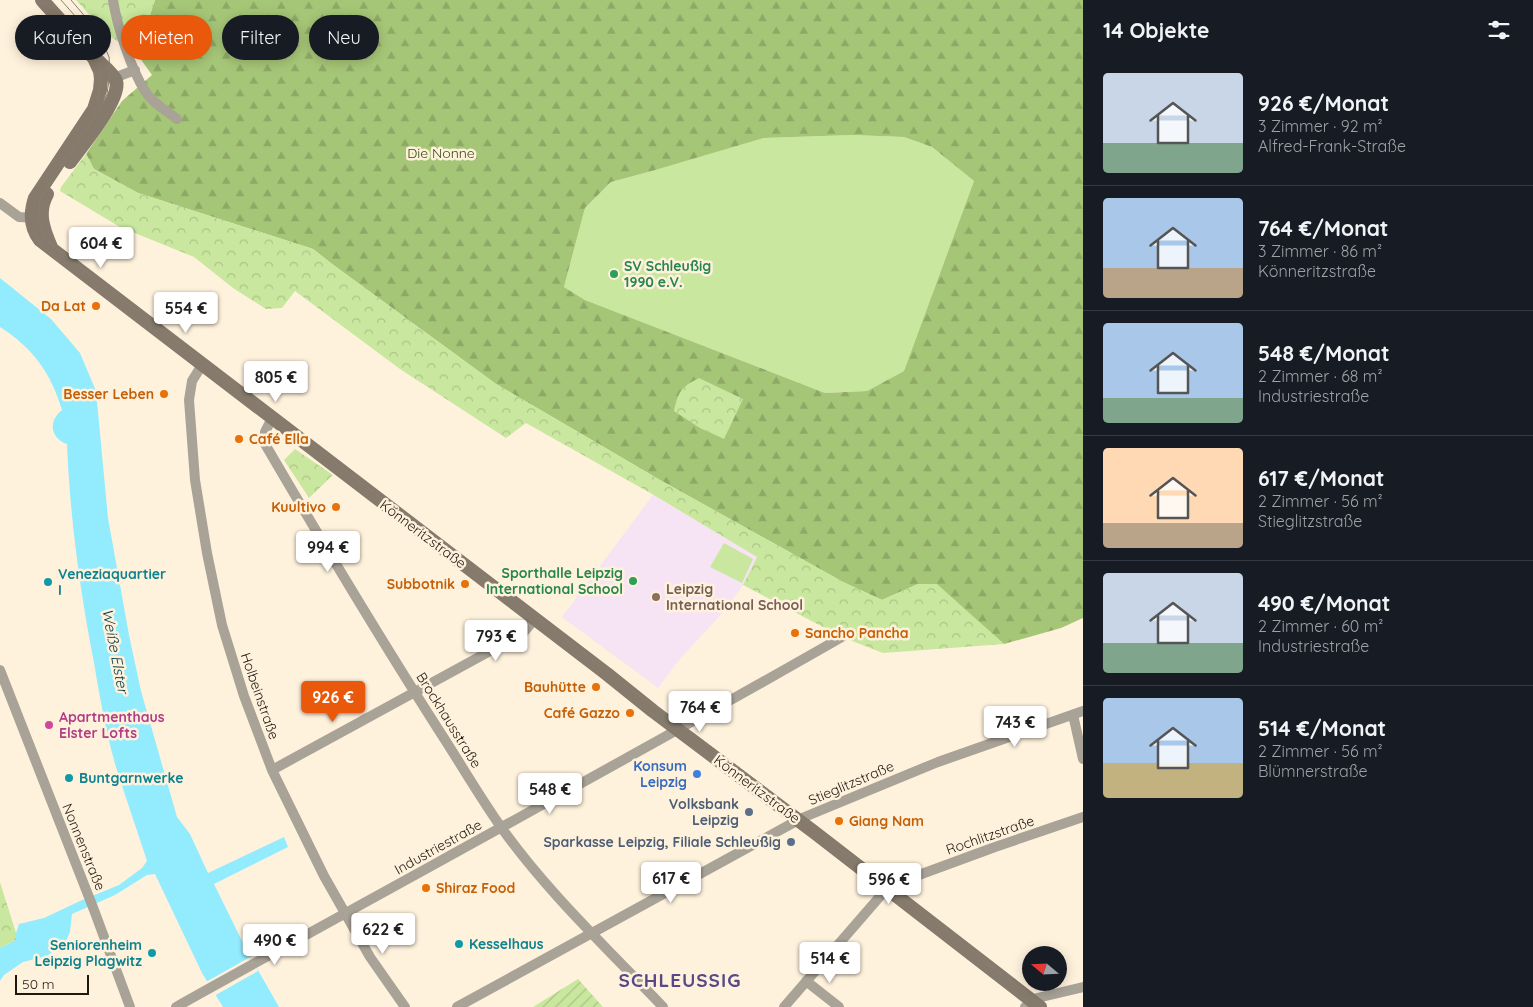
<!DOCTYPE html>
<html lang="de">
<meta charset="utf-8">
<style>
:root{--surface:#171b24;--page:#242831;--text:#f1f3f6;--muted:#9ea1a6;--line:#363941;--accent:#ea580c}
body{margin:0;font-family:Quicksand,sans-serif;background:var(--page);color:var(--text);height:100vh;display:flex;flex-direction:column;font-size:19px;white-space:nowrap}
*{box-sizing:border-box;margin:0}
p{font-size:16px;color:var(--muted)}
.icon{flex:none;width:28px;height:28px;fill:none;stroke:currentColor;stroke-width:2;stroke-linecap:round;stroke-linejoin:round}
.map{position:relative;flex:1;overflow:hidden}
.sheet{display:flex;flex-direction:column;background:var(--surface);width:450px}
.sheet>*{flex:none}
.banner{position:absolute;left:15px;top:15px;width:475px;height:45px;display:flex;gap:10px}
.needle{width:32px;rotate:289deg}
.buttons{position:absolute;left:1022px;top:946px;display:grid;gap:10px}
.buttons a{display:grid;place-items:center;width:45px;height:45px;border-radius:50%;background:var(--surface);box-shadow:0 2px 12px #0003;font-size:25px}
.scale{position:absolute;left:15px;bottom:12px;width:74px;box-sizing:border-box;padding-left:5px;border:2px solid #1e180f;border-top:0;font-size:14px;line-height:18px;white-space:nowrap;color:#1e180f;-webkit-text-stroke:4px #fff2dd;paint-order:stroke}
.price{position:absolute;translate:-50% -42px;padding:0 11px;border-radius:5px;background:#fff;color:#222;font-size:16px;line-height:32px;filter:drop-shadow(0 1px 2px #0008)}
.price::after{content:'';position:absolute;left:50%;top:30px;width:15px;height:11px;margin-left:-8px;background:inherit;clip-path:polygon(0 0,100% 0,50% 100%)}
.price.selected{background:var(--accent);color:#fff}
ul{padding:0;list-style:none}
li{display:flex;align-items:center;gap:15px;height:125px;padding:0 20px}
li+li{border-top:1px solid var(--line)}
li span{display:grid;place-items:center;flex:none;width:140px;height:100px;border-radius:5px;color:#555}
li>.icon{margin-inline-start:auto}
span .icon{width:60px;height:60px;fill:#fffc;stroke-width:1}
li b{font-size:21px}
h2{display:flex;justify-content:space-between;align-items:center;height:60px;padding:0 20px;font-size:21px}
.chip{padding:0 18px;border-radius:22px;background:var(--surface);box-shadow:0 2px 12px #0003;font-size:18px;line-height:45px}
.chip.selected{background:var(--accent);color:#fff}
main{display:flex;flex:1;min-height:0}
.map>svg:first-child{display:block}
.education{fill:#f6e3f4}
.grass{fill:#c9e79e}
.forest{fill:url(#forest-firs);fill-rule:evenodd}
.park{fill:url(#park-crowns)}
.garden{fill:url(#garden-furrows)}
.water{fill:#93ebfe}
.pier{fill:#fff2dd}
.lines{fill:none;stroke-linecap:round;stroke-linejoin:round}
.minor{stroke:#a9a297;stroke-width:10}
.secondary{stroke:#857a6b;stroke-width:14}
.tram{stroke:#898071;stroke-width:1}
.leisure-dot{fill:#2e9e5b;stroke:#fff2dd;stroke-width:2}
.food-dot{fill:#e8710a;stroke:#fff2dd;stroke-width:2}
.culture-dot{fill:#0f9aa8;stroke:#fff2dd;stroke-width:2}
.education-dot{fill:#8d6e63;stroke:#fff2dd;stroke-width:2}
.hotel-dot{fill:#d1479c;stroke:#fff2dd;stroke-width:2}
.shop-dot{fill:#3f7fe0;stroke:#fff2dd;stroke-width:2}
.service-dot{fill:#5c6f8a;stroke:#fff2dd;stroke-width:2}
.labels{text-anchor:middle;stroke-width:5;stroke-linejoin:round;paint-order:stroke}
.park-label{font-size:14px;fill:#35480f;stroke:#fff2dd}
.leisure-label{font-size:14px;font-weight:bold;fill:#27864d;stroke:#fff2dd;text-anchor:start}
.food-label{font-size:14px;font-weight:bold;fill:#c56008;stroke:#fff2dd;text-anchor:end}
.street-label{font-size:14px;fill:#1e180f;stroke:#fff2dd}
.culture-label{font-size:14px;font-weight:bold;fill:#0d838f;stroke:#fff2dd;text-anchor:start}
.education-label{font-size:14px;font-weight:bold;fill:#785e54;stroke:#fff2dd;text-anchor:start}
.hotel-label{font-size:14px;font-weight:bold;fill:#b23c85;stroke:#fff2dd;text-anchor:start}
.shop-label{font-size:14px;font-weight:bold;fill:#366cbe;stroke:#fff2dd;text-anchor:end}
.service-label{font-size:14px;font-weight:bold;fill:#4e5e75;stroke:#fff2dd;text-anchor:end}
.water-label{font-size:15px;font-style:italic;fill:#023c45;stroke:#fff2dd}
.district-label{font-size:19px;font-weight:bold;letter-spacing:1px;fill:#584886;stroke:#fff2dd}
</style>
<main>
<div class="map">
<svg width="1083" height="1007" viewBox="0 0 1083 1007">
<defs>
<pattern id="forest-firs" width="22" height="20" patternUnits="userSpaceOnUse" patternTransform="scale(1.25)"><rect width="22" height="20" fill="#a6c677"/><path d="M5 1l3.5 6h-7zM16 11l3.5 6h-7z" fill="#8ea966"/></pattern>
<pattern id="park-crowns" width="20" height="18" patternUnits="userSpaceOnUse" patternTransform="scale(1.25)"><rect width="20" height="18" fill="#c9e79e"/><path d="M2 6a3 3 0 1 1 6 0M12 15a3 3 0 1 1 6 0" fill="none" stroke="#acc587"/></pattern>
<pattern id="garden-furrows" width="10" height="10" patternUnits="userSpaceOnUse" patternTransform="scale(1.25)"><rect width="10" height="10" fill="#c9e79e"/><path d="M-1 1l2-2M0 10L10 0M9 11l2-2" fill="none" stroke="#acc587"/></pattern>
</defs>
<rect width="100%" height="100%" fill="#fff2dd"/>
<path class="education" d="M653 495 757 557 743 585 725 610 679 660 658 688 562 617Z"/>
<path class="grass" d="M853 135 904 137 932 147 974 181 904 371 867 391 825 393 585 300 564 287 585 208 611 182 652 171 764 138Z
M724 543 753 559 742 583 710 567Z"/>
<path class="forest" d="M155 0H1083V618L1061 628 1004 644 954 601 918 584 882 600 843 582 660 480 496 384 332 264 313 249 138 193 94 169 86 154 122 101 152 75 137 54ZM853 135 904 137 932 147 974 181 904 371 867 391 825 393 585 300 564 287 585 208 611 182 652 171 764 138Z"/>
<path class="park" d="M76 0H155L137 54 108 35Z
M86 154 94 169 138 193 313 249 332 264 496 384 660 480 843 582 882 600 918 584H937L1004 644 883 653 842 637 743 585 757 557 652 494 526 423 506 438 400 369 295 291 282 308 266 309 233 288 194 257 120 227 60 191 61 187Z
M699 378 743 399 724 439 700 428 674 411C678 392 681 387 699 378Z
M295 449 333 475 309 498 284 460Z
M0 882 17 936 16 940 0 948Z"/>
<path class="garden" d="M578 979 603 1007H533Z"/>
<path class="water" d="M0 278 51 319 80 353 96 391 108 518 129 635 141 691 177 817 190 834 208 873 284 837 288 847 214 884 247 951 279 1007H223L202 973 155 874 147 875 115 895 72 914 70 932 66 941 47 956 23 962 4 975 0 981V948L16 940V933L19 924 44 918 80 901 119 885 142 868 147 861C137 830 126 799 116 767 106 733 100 698 94 663 80 591 70 518 67 444 50 438 48 421 62 410 51 373 33 348 0 327Z"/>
<path class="pier" d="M250 957 258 971 214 996 206 982Z"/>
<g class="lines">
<path class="minor" d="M113 0C117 26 131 69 145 91 152 103 167 111 177 119
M114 78 135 70
M0 203 19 217 37 218
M202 365 192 381 189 400 195 480 207 553 222 625 244 696 272 770 324 876 370 957 405 1007
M272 418 265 432V444C321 540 378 635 438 729 459 761 479 796 501 827 547 892 609 950 663 1007
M0 670 94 910 130 1007
M1073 715 1083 759
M272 770 523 633 535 619
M806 981 839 1007
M176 1007C398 883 622 763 842 637
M457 1007 802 818 938 762 1083 711
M784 1007 889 886 995 847 1083 817
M1025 1007 1033 999 1083 987"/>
<path class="secondary" d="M42 0 94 58 100 71 101 79 100 90 94 109 35 198C30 213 30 227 40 240L607 674 653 711 814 832 1040 1007
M70 162C81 147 122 98 116 81 113 73 103 66 97 60
M47 194C37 212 43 229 51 247"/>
<path class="tram" d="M61 0 83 25 99 62 101 79 97 103
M71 0 99 33 109 57 110 73 107 94 100 110 51 180 40 199 39 206 38 220 45 238 73 262 636 693 693 733 774 794 823 836 1044 1007
M33 231 42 246 59 261
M637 703 769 805 803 827"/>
</g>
<g class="leisure-dot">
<circle cx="614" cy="274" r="5"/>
<circle cx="633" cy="581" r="5"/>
</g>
<g class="food-dot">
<circle cx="96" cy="306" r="5"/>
<circle cx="164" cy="394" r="5"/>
<circle cx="239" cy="439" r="5"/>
<circle cx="336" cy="507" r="5"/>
<circle cx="465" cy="584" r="5"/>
<circle cx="795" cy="633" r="5"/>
<circle cx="596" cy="687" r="5"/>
<circle cx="630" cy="713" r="5"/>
<circle cx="839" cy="821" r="5"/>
<circle cx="426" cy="888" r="5"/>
</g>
<g class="culture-dot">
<circle cx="48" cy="582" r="5"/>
<circle cx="69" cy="778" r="5"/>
<circle cx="459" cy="944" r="5"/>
<circle cx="152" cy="953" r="5"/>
</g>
<circle class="education-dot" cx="656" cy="597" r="5"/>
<circle class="hotel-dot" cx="49" cy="725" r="5"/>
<circle class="shop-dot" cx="697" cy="774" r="5"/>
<g class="service-dot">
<circle cx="749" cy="812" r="5"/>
<circle cx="791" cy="842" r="5"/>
</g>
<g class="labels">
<g class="park-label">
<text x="441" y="158">Die Nonne</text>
</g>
<g class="leisure-label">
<text x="624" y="271">SV Schleußig<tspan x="624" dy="16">1990 e.V.</tspan></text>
<text x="623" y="578" text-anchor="end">Sporthalle Leipzig<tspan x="623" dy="16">International School</tspan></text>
</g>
<g class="food-label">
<text x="86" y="311">Da Lat</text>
<text x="154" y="399">Besser Leben</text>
<text x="249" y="444" text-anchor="start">Café Ella</text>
<text x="326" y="512">Kuultivo</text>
<text x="455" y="589">Subbotnik</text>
<text x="805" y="638" text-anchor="start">Sancho Pancha</text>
<text x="586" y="692">Bauhütte</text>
<text x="620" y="718">Café Gazzo</text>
<text x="849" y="826" text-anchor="start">Giang Nam</text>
<text x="436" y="893" text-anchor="start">Shiraz Food</text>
</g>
<g class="street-label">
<text transform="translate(423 534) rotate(37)" y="5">Könneritzstraße</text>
<text transform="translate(260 696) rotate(71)" y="5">Holbeinstraße</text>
<text transform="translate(449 720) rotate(58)" y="5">Brockhausstraße</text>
<text transform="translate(851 783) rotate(-23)" y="5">Stieglitzstraße</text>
<text transform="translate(757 789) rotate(37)" y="5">Könneritzstraße</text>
<text transform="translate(990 835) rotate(-19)" y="5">Rochlitzstraße</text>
<text transform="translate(84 847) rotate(68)" y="5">Nonnenstraße</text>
<text transform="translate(438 847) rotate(-29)" y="5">Industriestraße</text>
</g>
<g class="culture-label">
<text x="58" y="579">Veneziaquartier<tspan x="58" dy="16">I</tspan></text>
<text x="79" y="783">Buntgarnwerke</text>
<text x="469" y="949">Kesselhaus</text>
<text x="142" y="950" text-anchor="end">Seniorenheim<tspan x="142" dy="16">Leipzig Plagwitz</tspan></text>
</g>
<g class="education-label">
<text x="666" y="594">Leipzig<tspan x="666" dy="16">International School</tspan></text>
</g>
<g class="hotel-label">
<text x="59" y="722">Apartmenthaus<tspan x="59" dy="16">Elster Lofts</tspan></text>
</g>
<g class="shop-label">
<text x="687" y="771">Konsum<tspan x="687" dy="16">Leipzig</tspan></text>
</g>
<g class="service-label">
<text x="739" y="809">Volksbank<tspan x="739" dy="16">Leipzig</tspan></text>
<text x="781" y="847">Sparkasse Leipzig, Filiale Schleußig</text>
</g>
<g class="water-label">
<text transform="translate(115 651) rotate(79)" y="5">Weiße Elster</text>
</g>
<g class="district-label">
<text x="680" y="987">SCHLEUSSIG</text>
</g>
</g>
</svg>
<div class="buttons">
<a><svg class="needle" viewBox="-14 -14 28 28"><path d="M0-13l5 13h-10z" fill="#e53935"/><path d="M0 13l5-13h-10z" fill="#9ea1a6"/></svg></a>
</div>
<div class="scale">50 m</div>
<b class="price" style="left:101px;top:269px">604 €</b>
<b class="price" style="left:186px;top:334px">554 €</b>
<b class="price" style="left:276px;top:403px">805 €</b>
<b class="price" style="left:328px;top:573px">994 €</b>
<b class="price" style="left:496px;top:662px">793 €</b>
<b class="price selected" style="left:333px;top:723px">926 €</b>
<b class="price" style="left:700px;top:733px">764 €</b>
<b class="price" style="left:1015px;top:748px">743 €</b>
<b class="price" style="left:550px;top:815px">548 €</b>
<b class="price" style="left:671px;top:904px">617 €</b>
<b class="price" style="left:889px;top:905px">596 €</b>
<b class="price" style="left:383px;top:955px">622 €</b>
<b class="price" style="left:275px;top:966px">490 €</b>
<b class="price" style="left:830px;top:984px">514 €</b>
<div class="banner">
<a class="chip">Kaufen</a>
<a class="chip selected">Mieten</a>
<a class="chip">Filter</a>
<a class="chip">Neu</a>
</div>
</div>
<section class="sheet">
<h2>14 Objekte<svg class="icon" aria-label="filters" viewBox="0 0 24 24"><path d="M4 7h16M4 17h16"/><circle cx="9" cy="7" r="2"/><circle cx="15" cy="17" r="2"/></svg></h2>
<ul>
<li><span style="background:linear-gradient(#c9d6e8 70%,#7fa58c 0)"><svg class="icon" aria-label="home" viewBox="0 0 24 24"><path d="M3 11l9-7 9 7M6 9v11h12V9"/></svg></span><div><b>926 €/Monat</b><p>3 Zimmer · 92 m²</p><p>Alfred-Frank-Straße</p></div></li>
<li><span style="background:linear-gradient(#a9c7e8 70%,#b9a48a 0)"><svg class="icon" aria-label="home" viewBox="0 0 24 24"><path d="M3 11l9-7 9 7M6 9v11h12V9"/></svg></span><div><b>764 €/Monat</b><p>3 Zimmer · 86 m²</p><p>Könneritzstraße</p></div></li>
<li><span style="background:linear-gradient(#a9c7e8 75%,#7fa58c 0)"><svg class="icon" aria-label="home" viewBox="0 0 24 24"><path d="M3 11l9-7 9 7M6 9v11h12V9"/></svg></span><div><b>548 €/Monat</b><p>2 Zimmer · 68 m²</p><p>Industriestraße</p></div></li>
<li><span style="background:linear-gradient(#ffd9b3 75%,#b9a48a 0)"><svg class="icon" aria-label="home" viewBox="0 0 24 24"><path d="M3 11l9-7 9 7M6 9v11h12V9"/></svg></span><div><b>617 €/Monat</b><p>2 Zimmer · 56 m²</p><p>Stieglitzstraße</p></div></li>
<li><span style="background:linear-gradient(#c9d6e8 70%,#7fa58c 0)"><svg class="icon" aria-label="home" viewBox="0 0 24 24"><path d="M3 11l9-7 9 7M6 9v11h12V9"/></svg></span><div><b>490 €/Monat</b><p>2 Zimmer · 60 m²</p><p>Industriestraße</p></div></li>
<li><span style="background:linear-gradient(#a9c7e8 65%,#c2b280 0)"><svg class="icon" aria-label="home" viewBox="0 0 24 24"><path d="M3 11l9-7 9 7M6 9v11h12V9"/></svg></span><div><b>514 €/Monat</b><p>2 Zimmer · 56 m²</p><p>Blümnerstraße</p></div></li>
</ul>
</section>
</main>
